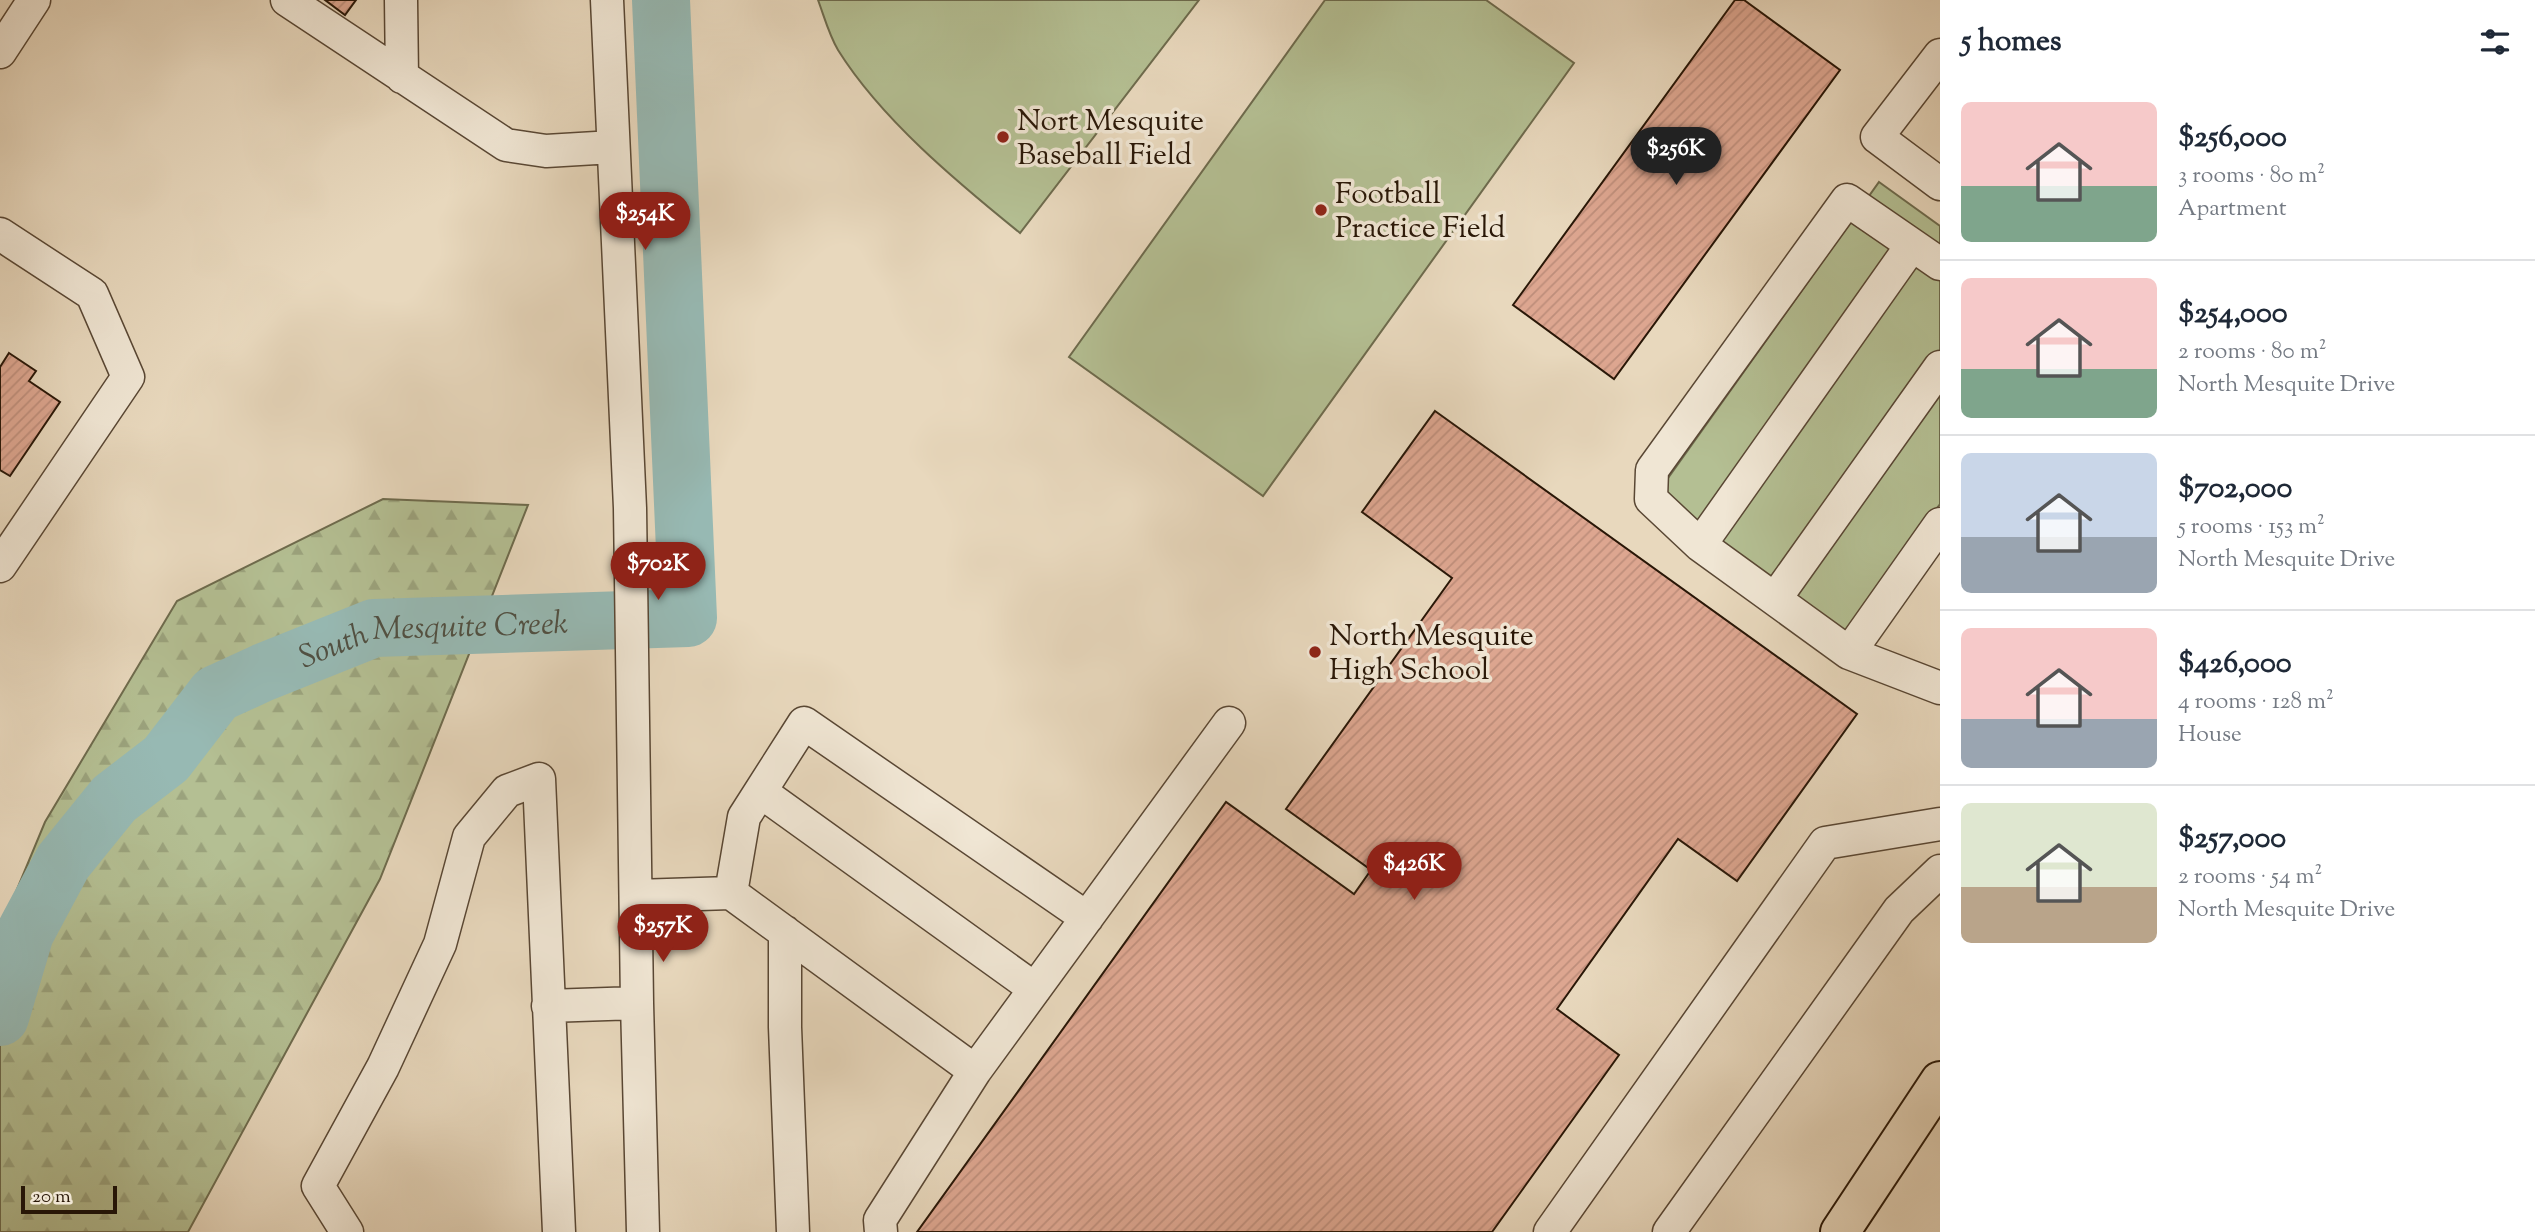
<!DOCTYPE html>
<meta charset="utf-8">
<style>
:root{--surface:#fff;--page:#f6f6f7;--text:#1f2937;--muted:#747a83;--line:#e0e1e3;--accent:#8f2418}
body{margin:0;font-family:"Sorts Mill Goudy",serif;background:var(--page);color:var(--text);height:100vh;display:flex;flex-direction:column;font-size:26px;white-space:nowrap}
*{box-sizing:border-box;margin:0}
p{font-size:23px;color:var(--muted)}
.icon{flex:none;width:38px;height:38px;fill:none;stroke:currentColor;stroke-width:2;stroke-linecap:round;stroke-linejoin:round}
.map{position:relative;flex:1;overflow:hidden}
.details{display:flex;flex-direction:column;background:var(--surface);width:595px}
.details>*{flex:none}
.scale{position:absolute;left:21px;bottom:18px;width:96px;box-sizing:border-box;padding-left:7px;border:4px solid #291707;border-top:0;font-size:19px;line-height:24px;white-space:nowrap;color:#291707;-webkit-text-stroke:5px #f0e6d4;paint-order:stroke}
.price{position:absolute;translate:-50% -60px;padding:0 16px;border-radius:24px;background:var(--accent);color:#fff;font-size:23px;line-height:46px;filter:drop-shadow(0 2px 4px #0008)}
.price::after{content:'';position:absolute;left:50%;top:42px;width:21px;height:16px;margin-left:-10px;background:inherit;clip-path:polygon(0 0,100% 0,50% 100%)}
.price.active{background:#222;color:#fff}
ul{padding:0;list-style:none}
li{display:flex;align-items:center;gap:21px;height:175px;padding:0 21px}
li+li{border-top:2px solid var(--line)}
li span{display:grid;place-items:center;flex:none;width:196px;height:140px;border-radius:10px;color:#555}
li>.icon{margin-inline-start:auto}
span .icon{width:84px;height:84px;fill:#fffc;stroke-width:1}
li b{font-size:30px}
h2{display:flex;justify-content:space-between;align-items:center;height:84px;padding:0 21px;font-size:30px}
main{display:flex;flex:1;min-height:0}
.map>svg:first-child{display:block}
.green{fill:#b4bf93;stroke:#6e6b4d;stroke-width:2}
.forest{fill:url(#forest-firs);stroke:#6e6b4d;stroke-width:2}
.lines{fill:none;stroke-linecap:round;stroke-linejoin:round}
.river{stroke:#97b9b3;stroke-width:58}
.building{fill:url(#building-hatch);stroke:#291707;stroke-width:2}
.minor-casing{stroke:#594734;stroke-width:35}
.major-casing{stroke:#291707;stroke-width:42}
.minor{stroke:#f0e6d4;stroke-width:32}
.major{stroke:#e8d8bd;stroke-width:38}
.poi-dot{fill:#8f2418;stroke:#f0e6d4;stroke-width:2.5}
.labels{text-anchor:middle;stroke-width:7;stroke-linejoin:round;paint-order:stroke}
.poi-label{font-size:30px;fill:#291707;stroke:#f0e6d4;text-anchor:start}
.water-label{font-size:32px;font-style:italic;fill:#505043;stroke:#f0e6d4}
</style>
<main>
<div class="map">
<svg width="1940" height="1232" viewBox="0 0 1940 1232">
<defs>
<pattern id="forest-firs" width="22" height="20" patternUnits="userSpaceOnUse" patternTransform="scale(1.75)"><rect width="22" height="20" fill="#b4bf93"/><path d="M5 1l3.5 6h-7zM16 11l3.5 6h-7z" fill="#9ba37d"/></pattern>
<pattern id="building-hatch" width="6" height="6" patternUnits="userSpaceOnUse" patternTransform="scale(1.75)"><rect width="6" height="6" fill="#dda690"/><path d="M-1 1l2-2M0 6l6-6M5 7l2-2" fill="none" stroke="#be8e7b"/></pattern>
</defs>
<rect width="100%" height="100%" fill="#e8d8bd"/>
<filter id="stains"><feTurbulence type="fractalNoise" baseFrequency=".00286" numOctaves="4"/><feColorMatrix values="0 0 0 0 .2 0 0 0 0 .09 0 0 0 0 .02 0 0 0 .5 -.17"/></filter>
<radialGradient id="worn" r=".72"><stop offset=".6" stop-color="#630" stop-opacity="0"/><stop offset="1" stop-color="#630" stop-opacity=".3"/></radialGradient>
<path class="green" d="M818 0H1199L1020 233C957 182 881 119 838 50 829 35 824 16 818 0Z
M1325 0H1486L1574 63 1263 496 1069 357Z
M1879 182 1940 226V504L1839 646 1646 509Z"/>
<path class="forest" d="M383 499 528 505 380 879 188 1232H0V930L45 822 177 601Z"/>
<g class="lines">
<path class="river" id="s1" d="M0 1017 25 933 63 862 114 799 166 759 216 694 264 672 374 628 688 618 661 0"/>
</g>
<path class="building" d="M325 0H356L345 15Z
M1735 0H1744L1840 70 1614 379 1513 305Z
M9 353 36 371 29 381 60 402 10 476 0 470V367Z
M1435 411 1857 714 1737 881 1678 839 1557 1009 1619 1055 1492 1232H917L1226 802 1354 894 1371 870 1286 809 1452 578 1362 512Z"/>
<g class="lines">
<defs>
<path id="minor" d="M287 0 506 145 546 151 613 147
M401 0 402 77
M607 0 630 508 637 1003 643 1232
M0 52 34 0
M1940 55 1877 137 1940 184
M0 234 92 294 128 377 0 566
M1940 524 1849 653 1940 688
M1700 545 1912 245
M1775 599 1940 367
M1849 653 1700 545 1651 499 1652 470 1847 200 1940 264
M761 792 1035 989
M731 893 744 817 804 723 1087 918
M636 896 731 893 975 1071 1229 723
M785 932V1027L793 1232
M548 1006 637 1003
M347 1232 318 1186 383 1067 440 944 469 837 507 791 539 779 559 1232
M881 1232 880 1220 975 1071
M1550 1232 1825 843 1940 824
M1669 1232 1899 910 1940 871"/>
<path id="major" d="M1840 1232 1940 1081"/>
</defs>
<use href="#minor" class="minor-casing"/>
<use href="#major" class="major-casing"/>
<use href="#minor" class="minor"/>
<use href="#major" class="major"/>
</g>
<g class="poi-dot">
<circle cx="1003" cy="137" r="7"/>
<circle cx="1321" cy="210" r="7"/>
<circle cx="1315" cy="652" r="7"/>
</g>
<g class="labels">
<g class="poi-label">
<text x="1017" y="130">Nort Mesquite<tspan x="1017" dy="34">Baseball Field</tspan></text>
<text x="1335" y="203">Football<tspan x="1335" dy="34">Practice Field</tspan></text>
<text x="1329" y="645">North Mesquite<tspan x="1329" dy="34">High School</tspan></text>
</g>
<g class="water-label">
<text dy="11" stroke="none"><textPath href="#s1" startOffset="625">South Mesquite Creek</textPath></text>
</g>
</g>
<rect width="100%" height="100%" filter="url(#stains)"/>
<rect width="100%" height="100%" fill="url(#worn)"/>
</svg>
<div class="scale">20 m</div>
<b class="price active" style="left:1676px;top:187px">$256K</b>
<b class="price" style="left:645px;top:252px">$254K</b>
<b class="price" style="left:658px;top:602px">$702K</b>
<b class="price" style="left:1414px;top:902px">$426K</b>
<b class="price" style="left:663px;top:964px">$257K</b>
</div>
<section class="details">
<h2>5 homes<svg class="icon" aria-label="filters" viewBox="0 0 24 24"><path d="M4 7h16M4 17h16"/><circle cx="9" cy="7" r="2"/><circle cx="15" cy="17" r="2"/></svg></h2>
<ul>
<li><span style="background:linear-gradient(#f6c9c9 60%,#7fa58c 0)"><svg class="icon" aria-label="home" viewBox="0 0 24 24"><path d="M3 11l9-7 9 7M6 9v11h12V9"/></svg></span><div><b>$256,000</b><p>3 rooms · 80 m²</p><p>Apartment</p></div></li>
<li><span style="background:linear-gradient(#f6c9c9 65%,#7fa58c 0)"><svg class="icon" aria-label="home" viewBox="0 0 24 24"><path d="M3 11l9-7 9 7M6 9v11h12V9"/></svg></span><div><b>$254,000</b><p>2 rooms · 80 m²</p><p>North Mesquite Drive</p></div></li>
<li><span style="background:linear-gradient(#c9d6e8 60%,#9aa5b1 0)"><svg class="icon" aria-label="home" viewBox="0 0 24 24"><path d="M3 11l9-7 9 7M6 9v11h12V9"/></svg></span><div><b>$702,000</b><p>5 rooms · 153 m²</p><p>North Mesquite Drive</p></div></li>
<li><span style="background:linear-gradient(#f6c9c9 65%,#9aa5b1 0)"><svg class="icon" aria-label="home" viewBox="0 0 24 24"><path d="M3 11l9-7 9 7M6 9v11h12V9"/></svg></span><div><b>$426,000</b><p>4 rooms · 128 m²</p><p>House</p></div></li>
<li><span style="background:linear-gradient(#dfe7d0 60%,#b9a48a 0)"><svg class="icon" aria-label="home" viewBox="0 0 24 24"><path d="M3 11l9-7 9 7M6 9v11h12V9"/></svg></span><div><b>$257,000</b><p>2 rooms · 54 m²</p><p>North Mesquite Drive</p></div></li>
</ul>
</section>
</main>
